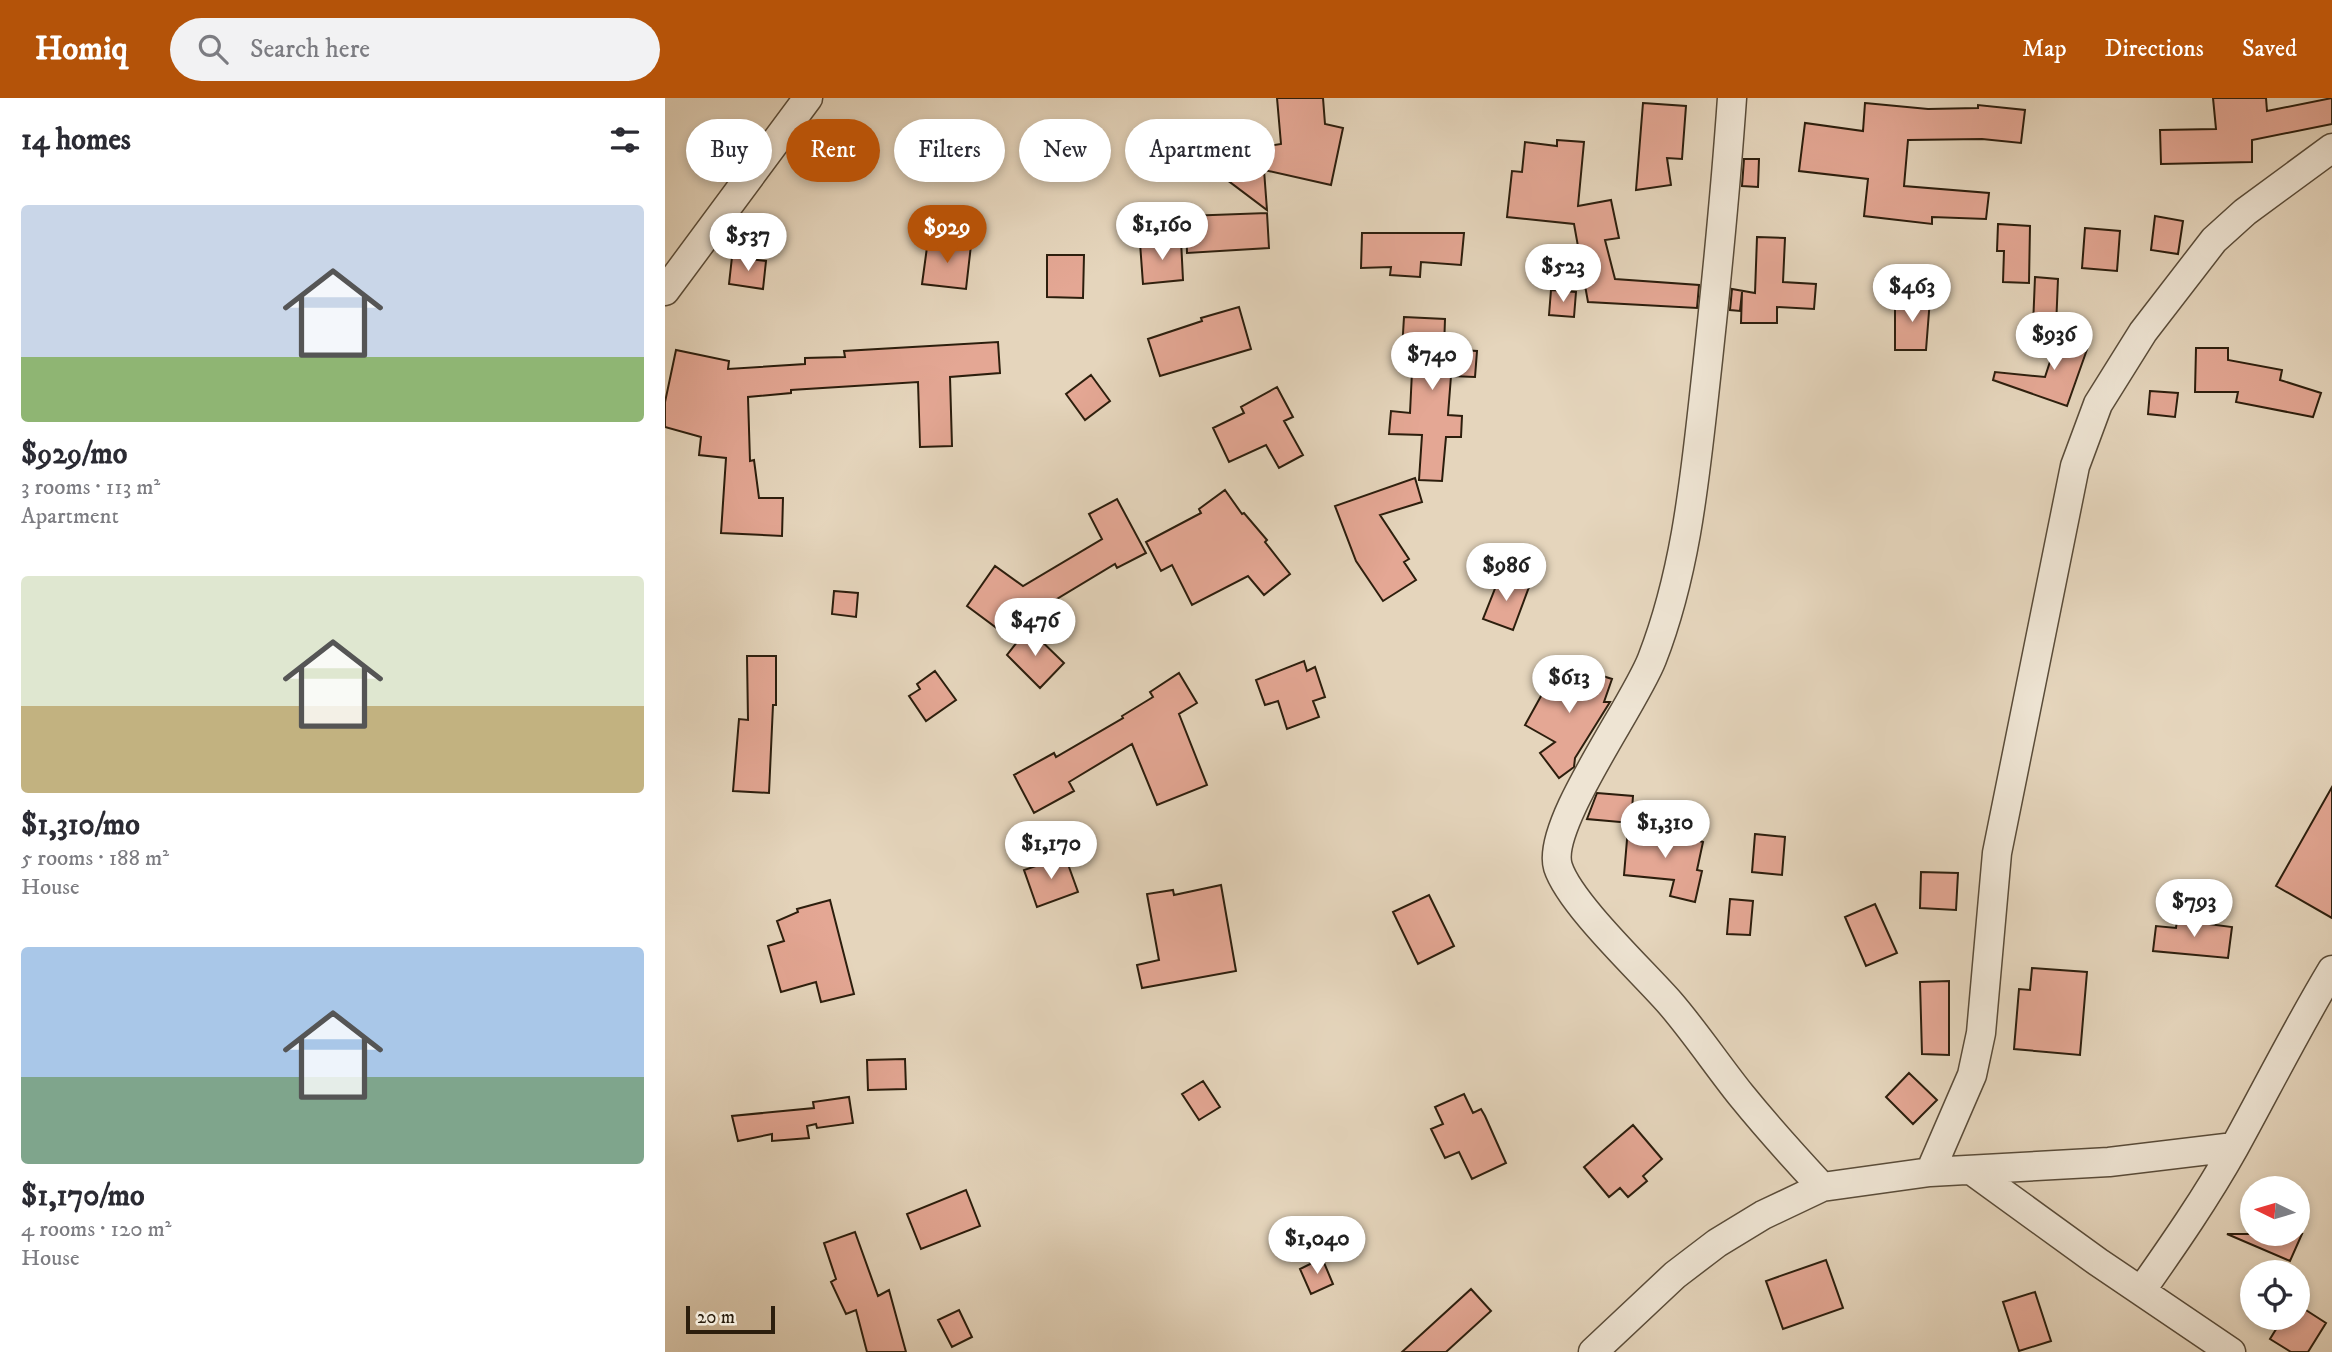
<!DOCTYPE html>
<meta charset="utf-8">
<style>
:root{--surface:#fff;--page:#f2f2f3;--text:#2b2b33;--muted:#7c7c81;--accent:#b45309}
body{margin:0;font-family:"IM FELL DW Pica",serif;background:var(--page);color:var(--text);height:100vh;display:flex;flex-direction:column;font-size:26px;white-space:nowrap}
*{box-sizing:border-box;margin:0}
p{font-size:23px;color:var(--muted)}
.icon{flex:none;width:38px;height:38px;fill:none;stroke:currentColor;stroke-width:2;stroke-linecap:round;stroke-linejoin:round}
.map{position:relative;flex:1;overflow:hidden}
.drawer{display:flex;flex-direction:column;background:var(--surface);width:665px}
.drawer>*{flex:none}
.top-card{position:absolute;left:21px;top:21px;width:665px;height:63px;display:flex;gap:14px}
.needle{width:46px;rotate:275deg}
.fabs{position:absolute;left:1575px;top:1078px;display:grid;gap:14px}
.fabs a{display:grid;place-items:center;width:70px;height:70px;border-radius:50%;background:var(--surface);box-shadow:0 4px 10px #0003;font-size:35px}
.scale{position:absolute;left:21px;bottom:18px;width:89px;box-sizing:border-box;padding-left:7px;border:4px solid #2c1e0d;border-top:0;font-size:19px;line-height:24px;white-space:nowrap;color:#2c1e0d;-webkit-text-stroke:5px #eee4d3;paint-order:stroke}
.price{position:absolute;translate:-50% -60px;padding:0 16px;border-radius:24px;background:#fff;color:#222;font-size:23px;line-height:46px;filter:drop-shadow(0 2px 4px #0008)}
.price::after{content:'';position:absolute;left:50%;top:42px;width:21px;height:16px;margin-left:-10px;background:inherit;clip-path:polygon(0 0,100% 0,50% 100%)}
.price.current{background:var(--accent);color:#fff}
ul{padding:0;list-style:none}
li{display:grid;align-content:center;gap:14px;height:371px;padding:0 21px}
li span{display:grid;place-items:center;height:217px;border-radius:7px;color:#555}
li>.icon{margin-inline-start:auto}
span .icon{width:126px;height:126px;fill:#fffc;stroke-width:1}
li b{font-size:30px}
h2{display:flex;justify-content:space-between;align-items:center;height:84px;padding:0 21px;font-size:30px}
.chip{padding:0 24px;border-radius:32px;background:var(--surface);box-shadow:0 4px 10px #0003;font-size:24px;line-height:63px}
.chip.current{background:var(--accent);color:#fff}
header{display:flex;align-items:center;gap:42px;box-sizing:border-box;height:98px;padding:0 35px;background:var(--accent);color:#fff}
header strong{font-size:33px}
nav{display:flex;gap:38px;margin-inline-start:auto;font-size:24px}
.search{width:490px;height:63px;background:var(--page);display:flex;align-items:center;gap:18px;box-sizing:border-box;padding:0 24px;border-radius:38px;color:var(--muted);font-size:26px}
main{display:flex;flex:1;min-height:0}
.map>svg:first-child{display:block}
.building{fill:#e4a794;stroke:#2c1e0d;stroke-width:2}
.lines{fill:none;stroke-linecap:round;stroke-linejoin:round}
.minor-casing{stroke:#5a4c39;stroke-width:31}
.minor{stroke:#eee4d3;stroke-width:28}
</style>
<header>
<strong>Homiq</strong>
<div class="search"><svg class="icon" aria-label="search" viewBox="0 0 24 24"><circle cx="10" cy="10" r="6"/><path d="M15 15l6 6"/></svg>Search here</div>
<nav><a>Map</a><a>Directions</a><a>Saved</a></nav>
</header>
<main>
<section class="drawer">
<h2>14 homes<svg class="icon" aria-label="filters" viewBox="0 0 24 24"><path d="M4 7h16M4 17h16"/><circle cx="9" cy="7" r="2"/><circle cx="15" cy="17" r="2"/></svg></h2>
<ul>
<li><span style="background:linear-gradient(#c9d6e8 70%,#8fb573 0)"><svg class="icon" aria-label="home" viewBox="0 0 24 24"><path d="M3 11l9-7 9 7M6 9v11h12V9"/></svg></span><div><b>$929/mo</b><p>3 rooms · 113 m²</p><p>Apartment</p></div></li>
<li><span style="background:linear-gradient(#dfe7d0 60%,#c2b280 0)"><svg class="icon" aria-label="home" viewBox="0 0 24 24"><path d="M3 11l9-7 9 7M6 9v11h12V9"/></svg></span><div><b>$1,310/mo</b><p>5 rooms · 188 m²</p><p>House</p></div></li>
<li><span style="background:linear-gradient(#a9c7e8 60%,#7fa58c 0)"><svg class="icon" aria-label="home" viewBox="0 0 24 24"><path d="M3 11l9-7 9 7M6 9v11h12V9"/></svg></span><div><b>$1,170/mo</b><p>4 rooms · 120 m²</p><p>House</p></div></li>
</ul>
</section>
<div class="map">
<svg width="1667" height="1254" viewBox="0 0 1667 1254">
<rect width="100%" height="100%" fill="#e5d5bc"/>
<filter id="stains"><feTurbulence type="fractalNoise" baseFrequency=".00286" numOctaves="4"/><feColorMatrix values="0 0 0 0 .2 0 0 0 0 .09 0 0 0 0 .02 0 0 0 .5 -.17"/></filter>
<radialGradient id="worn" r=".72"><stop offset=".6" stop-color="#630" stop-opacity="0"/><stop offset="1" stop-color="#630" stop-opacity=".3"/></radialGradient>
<path class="building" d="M612 0H658L660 26 678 30 666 87 599 72 602 112 533 60 616 46Z
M1548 0H1601L1602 13 1667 0V26L1587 42V64L1496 66 1495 32 1551 31Z
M978 5 1021 8 1017 61 1002 60 1006 87 971 92Z
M1200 5 1263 11 1313 10V7L1360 12 1356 45 1317 41 1243 42 1239 88 1324 95 1321 121 1267 119V126L1199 118 1203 81 1134 73 1140 25 1198 33Z
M892 42 919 44 913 108 946 102 954 140 940 142 950 181 1034 187 1032 210 923 204 909 126 842 119 847 73 857 74 860 44 892 48Z
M1079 61H1094L1093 89 1077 88Z
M602 115 604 150 522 155 521 118Z
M1490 118 1518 123 1513 156 1486 152Z
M1333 126 1365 128 1364 185 1338 184 1339 153H1332Z
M1420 130 1455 133 1452 173 1417 170Z
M697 135H799L796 167 756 164 755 179 725 177 726 169 696 170Z
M1092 139 1120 140 1118 184 1151 186 1149 211 1112 209V225H1076L1077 194 1075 213 1065 212 1067 191 1090 195Z
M263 142 306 147 301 191 257 186Z
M516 142 518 182 478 186 475 145Z
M382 157H419L418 200 382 199Z
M67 159 101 163 98 191 64 186Z
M1370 179 1393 181 1391 229 1368 228Z
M886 192 911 194 909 219 884 217Z
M1230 201H1265L1261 252H1230Z
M574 209 586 251 495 278 483 241 537 223 536 220Z
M739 219 780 221 779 251 812 253 810 279 786 278 783 317 797 318 796 339H781L777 383 754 382 757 337 724 336 726 313 745 315 748 253 737 252Z
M1395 233 1425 243 1402 308 1328 282 1330 274 1380 279Z
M333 244 335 275 285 279 287 348 255 349 253 284 126 292V295L83 299 85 363 89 362 94 400H118L117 438 56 435 61 360 34 357 36 339 0 329V304L11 252 64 263 63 271 140 266V260L180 259 179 253Z
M1531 250H1563V262L1617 272 1615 282 1656 295 1648 319 1571 304 1573 294H1530Z
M426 277 445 303 420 322 401 296Z
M612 289 628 319 619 323 638 357 614 370 601 347 564 364 548 330 579 315 576 309Z
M1485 293 1513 295 1510 319 1483 316Z
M750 380 757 404 715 417 744 461 739 464 751 482 718 503 691 463 670 408Z
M560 392 577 416 579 415 602 442 600 444 625 476 599 497 583 478 527 507 507 467 496 473 481 444 536 415 534 411Z
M452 401 481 455 452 470 450 466 337 534 302 508 330 468 358 488 437 441 424 416Z
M835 478 864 489 848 532 818 521Z
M169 493 193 495 191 519 167 516Z
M363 530 399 565 375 590 342 557Z
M82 558H111V607H108L104 695 68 693 74 621 83 622Z
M639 563 642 573 650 569 660 599 648 603 654 619 622 631 613 603 600 607 591 582Z
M891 571 917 578 919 572 947 581 939 604H945L910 660 909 669 894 680 875 655 890 644 860 627Z
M270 573 291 602 261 623 244 598 255 591 252 586Z
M514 575 532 605 514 616 542 687 492 707 467 646 404 684 409 693 369 715 349 677 389 655 391 659 458 620 457 618 488 599 485 594Z
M1667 689V820L1611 788Z
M932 695 968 698 966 725 922 721Z
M963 730 997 733 1038 744 1032 772 1037 773 1030 804 1005 798 1009 782 959 777Z
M1090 736 1120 739 1117 777 1087 774Z
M400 758 413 794 372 809 359 772Z
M1256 774 1293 775 1291 812 1255 810Z
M556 787 571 873 477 890 472 867 494 862 482 796 508 792 509 797Z
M764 797 789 848 753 866 728 814Z
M1065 801 1088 803 1085 837 1062 836Z
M165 802 189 896 156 904 151 884 116 894 103 848 119 843 112 823 133 814 132 811Z
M1210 806 1232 855 1201 868 1180 819Z
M1512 822 1567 829 1563 860 1488 853 1491 828 1511 830Z
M1367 870 1422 874 1415 957 1349 951 1354 891 1365 892Z
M1284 883V957L1257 956 1255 884Z
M240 961 241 991 203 992 202 962Z
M1244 975 1272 1002 1248 1026 1221 999Z
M538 983 555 1009 534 1022 517 996Z
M799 996 808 1015 816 1011 820 1018 841 1065 807 1081 794 1054 780 1060 766 1031 778 1026 770 1009Z
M184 999 188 1025 152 1030 151 1026 142 1028 144 1040 107 1043V1036L73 1043 67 1018 149 1010 148 1004Z
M968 1027 997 1061 978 1078 982 1083 963 1099 955 1090 944 1099 919 1069Z
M301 1092 315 1128 256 1151 242 1116Z
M190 1134 213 1198 224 1192 241 1254H202L191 1212 181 1216 166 1184 171 1181 159 1145Z
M1562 1136H1637L1625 1163Z
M657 1160 668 1186 646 1196 635 1171Z
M1161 1162 1178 1210 1118 1231 1101 1183Z
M806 1191 826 1213 781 1254H737Z
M1370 1194 1386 1243 1354 1253 1338 1204Z
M1633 1207 1661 1225 1643 1254H1626L1605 1241 1618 1220H1633Z
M294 1212 307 1239 287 1249 273 1222Z"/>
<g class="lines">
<defs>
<path id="minor" d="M1067 0C1060 100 1050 199 1039 298 1029 388 1020 476 987 561 969 608 880 728 893 769 905 806 977 873 1005 905 1030 934 1052 967 1076 997 1102 1029 1129 1059 1157 1089
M0 193 143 0
M1306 1072 1433 1164 1566 1254
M1265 1074 1307 977 1316 935 1332 755 1410 368 1433 306 1478 234 1549 142 1580 114 1667 50
M1476 1193C1509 1146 1541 1100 1569 1050 1602 990 1632 930 1667 872
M928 1254 1010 1177 1052 1145 1098 1117 1157 1089 1265 1074 1444 1064 1569 1049"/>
</defs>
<use href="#minor" class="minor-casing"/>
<use href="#minor" class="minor"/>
</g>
<rect width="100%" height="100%" filter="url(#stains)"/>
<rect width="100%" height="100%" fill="url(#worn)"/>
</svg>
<div class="fabs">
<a><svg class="needle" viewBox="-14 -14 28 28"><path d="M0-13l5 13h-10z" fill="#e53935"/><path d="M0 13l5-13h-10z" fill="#7c7c81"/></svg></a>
<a><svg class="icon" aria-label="locate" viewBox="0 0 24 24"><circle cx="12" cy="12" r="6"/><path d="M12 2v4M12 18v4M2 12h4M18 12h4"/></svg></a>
</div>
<div class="scale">20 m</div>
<b class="price" style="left:497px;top:164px">$1,160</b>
<b class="price current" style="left:282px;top:167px">$929</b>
<b class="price" style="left:83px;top:175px">$537</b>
<b class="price" style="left:898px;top:206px">$523</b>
<b class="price" style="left:1247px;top:226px">$463</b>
<b class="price" style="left:1389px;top:274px">$936</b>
<b class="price" style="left:767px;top:294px">$740</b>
<b class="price" style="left:841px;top:505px">$986</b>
<b class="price" style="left:370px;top:560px">$476</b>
<b class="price" style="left:904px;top:617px">$613</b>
<b class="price" style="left:1000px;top:762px">$1,310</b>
<b class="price" style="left:386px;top:783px">$1,170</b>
<b class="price" style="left:1529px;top:841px">$793</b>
<b class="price" style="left:652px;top:1178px">$1,040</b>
<div class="top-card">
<a class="chip">Buy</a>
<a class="chip current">Rent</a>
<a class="chip">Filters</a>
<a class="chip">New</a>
<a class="chip">Apartment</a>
</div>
</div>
</main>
